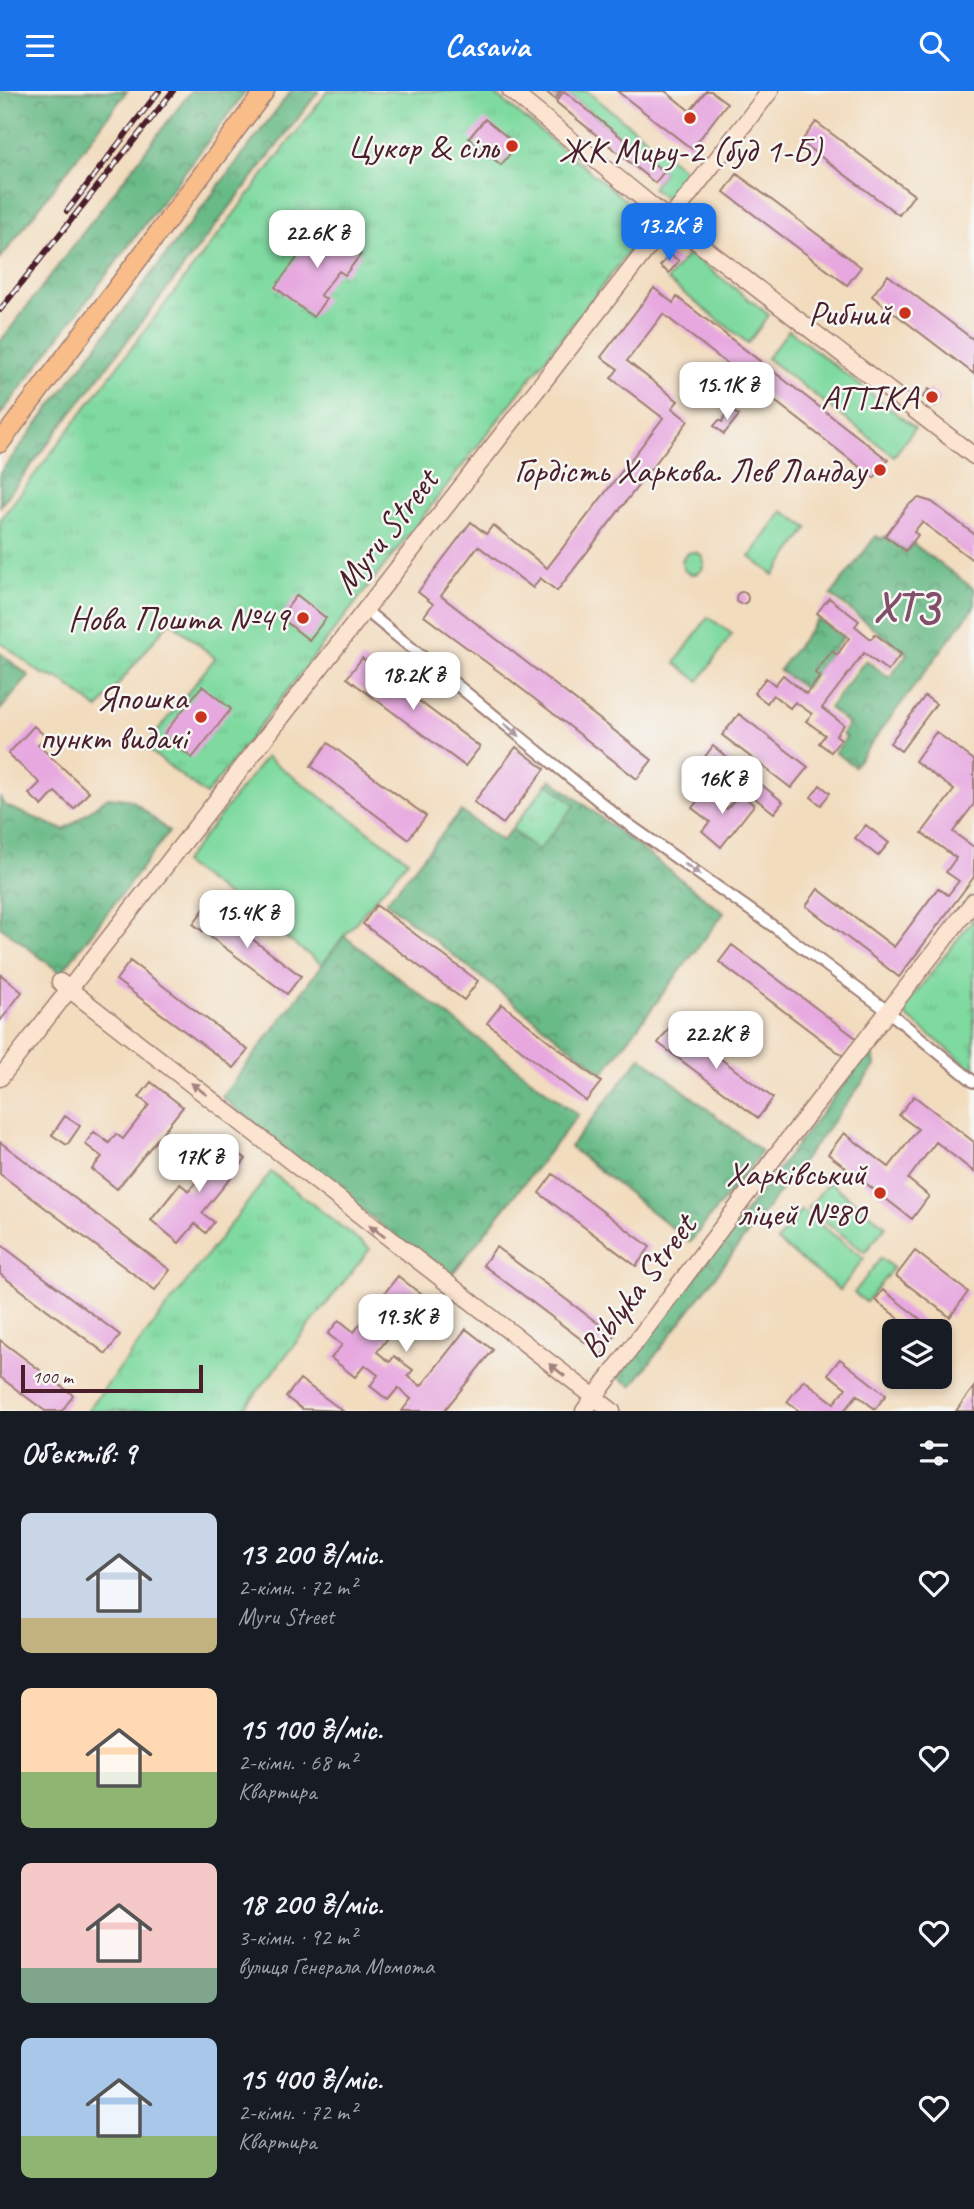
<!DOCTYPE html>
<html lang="uk">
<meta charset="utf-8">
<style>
:root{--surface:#171b24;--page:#20242c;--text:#f1f3f6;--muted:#9ea1a6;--accent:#1a73e8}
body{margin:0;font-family:Caveat,sans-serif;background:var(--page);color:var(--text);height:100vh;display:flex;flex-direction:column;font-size:26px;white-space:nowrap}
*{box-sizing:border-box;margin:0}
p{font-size:23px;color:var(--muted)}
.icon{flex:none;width:38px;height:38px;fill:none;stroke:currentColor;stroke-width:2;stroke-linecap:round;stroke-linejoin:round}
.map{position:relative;height:1320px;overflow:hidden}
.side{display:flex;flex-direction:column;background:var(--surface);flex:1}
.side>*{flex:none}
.fabs{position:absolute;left:882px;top:1228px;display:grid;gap:14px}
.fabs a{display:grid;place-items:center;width:70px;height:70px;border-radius:10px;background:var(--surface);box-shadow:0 4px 10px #0003;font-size:35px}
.scale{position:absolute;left:21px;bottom:18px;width:182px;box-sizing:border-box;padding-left:7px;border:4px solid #4a1f2b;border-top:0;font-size:19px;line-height:24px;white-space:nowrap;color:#4a1f2b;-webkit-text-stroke:5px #f6f6f2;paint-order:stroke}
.price{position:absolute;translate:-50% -60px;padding:0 16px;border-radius:14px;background:#fff;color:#222;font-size:23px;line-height:46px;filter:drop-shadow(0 2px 4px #0008)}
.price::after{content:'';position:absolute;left:50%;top:42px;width:21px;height:16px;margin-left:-10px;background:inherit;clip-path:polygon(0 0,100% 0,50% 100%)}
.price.selected{background:var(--accent);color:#fff}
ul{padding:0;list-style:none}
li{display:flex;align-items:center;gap:21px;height:175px;padding:0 21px}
li span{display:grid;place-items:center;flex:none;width:196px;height:140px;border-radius:10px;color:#555}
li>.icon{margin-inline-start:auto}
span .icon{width:84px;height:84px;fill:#fffc;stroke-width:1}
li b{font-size:30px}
h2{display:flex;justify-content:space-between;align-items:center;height:84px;padding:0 21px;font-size:30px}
header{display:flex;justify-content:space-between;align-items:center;height:91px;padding:0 21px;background:var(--accent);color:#fff;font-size:32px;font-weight:700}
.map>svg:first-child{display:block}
.green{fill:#7fdaa0;stroke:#647c66;stroke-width:2}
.forest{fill:url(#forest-crowns);stroke:#586c58;stroke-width:2}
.park{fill:url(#park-tufts);stroke:#647c66;stroke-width:2}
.building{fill:#e7a8e0}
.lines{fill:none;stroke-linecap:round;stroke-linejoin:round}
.street-casing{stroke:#9e7e74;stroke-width:14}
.secondary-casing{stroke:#9e7e74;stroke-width:19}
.primary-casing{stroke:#9e7e74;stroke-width:21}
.street{stroke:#fff;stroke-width:10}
.secondary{stroke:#fce5d0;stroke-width:16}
.primary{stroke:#f8bd89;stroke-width:18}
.rail-casing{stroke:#4a1f2b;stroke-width:6}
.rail{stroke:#f6f6f2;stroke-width:3.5;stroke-dasharray:10;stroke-linecap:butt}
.oneway{fill:#ae9aa0}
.oneway2{fill:#a3827e}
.poi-dot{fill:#c8321e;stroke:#f6f6f2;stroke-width:2.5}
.labels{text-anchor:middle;stroke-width:5;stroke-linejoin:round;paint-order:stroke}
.poi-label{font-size:35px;fill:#4a1f2b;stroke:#f6f6f2;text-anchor:end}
.street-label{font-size:35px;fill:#4a1f2b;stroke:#f6f6f2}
.district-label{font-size:42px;font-weight:bold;fill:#814f6a;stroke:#f6f6f2}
</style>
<header><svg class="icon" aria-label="menu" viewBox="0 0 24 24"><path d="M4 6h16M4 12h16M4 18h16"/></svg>Casavia<svg class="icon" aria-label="search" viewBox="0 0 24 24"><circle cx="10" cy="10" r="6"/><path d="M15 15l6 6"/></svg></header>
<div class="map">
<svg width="974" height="1320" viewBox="0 0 974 1320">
<defs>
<pattern id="forest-crowns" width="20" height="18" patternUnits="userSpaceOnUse" patternTransform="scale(1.75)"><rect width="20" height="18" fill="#67ba86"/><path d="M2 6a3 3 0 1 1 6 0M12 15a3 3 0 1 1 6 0" fill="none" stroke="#57976e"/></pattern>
<pattern id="park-tufts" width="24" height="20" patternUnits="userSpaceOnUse" patternTransform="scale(1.75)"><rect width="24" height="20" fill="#7fdaa0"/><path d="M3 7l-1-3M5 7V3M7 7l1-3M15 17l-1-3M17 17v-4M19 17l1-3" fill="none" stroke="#6fbb8a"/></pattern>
</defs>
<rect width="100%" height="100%" fill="#f6f6f2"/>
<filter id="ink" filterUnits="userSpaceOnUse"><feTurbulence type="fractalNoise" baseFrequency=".0143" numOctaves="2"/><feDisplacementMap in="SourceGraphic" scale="14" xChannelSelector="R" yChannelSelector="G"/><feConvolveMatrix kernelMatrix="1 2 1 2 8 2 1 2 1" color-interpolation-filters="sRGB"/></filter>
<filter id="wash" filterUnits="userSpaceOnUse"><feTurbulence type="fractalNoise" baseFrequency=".00686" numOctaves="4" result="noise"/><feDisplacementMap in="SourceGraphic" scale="28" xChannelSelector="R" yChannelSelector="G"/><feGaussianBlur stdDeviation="1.57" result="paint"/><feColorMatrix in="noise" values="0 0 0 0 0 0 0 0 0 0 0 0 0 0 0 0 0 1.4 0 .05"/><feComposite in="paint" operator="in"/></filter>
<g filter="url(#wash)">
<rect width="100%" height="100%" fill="#f2dcbe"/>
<path class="green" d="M561 0H587L690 83 669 110 652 97 664 81 565 1 557 10 555 8Z
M689 162 769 224 748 252 667 189Z
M789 239 915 337 894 365 767 267Z
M783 420 808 437 774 484 750 466Z
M682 472a11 11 0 1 1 22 0a11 11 0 1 1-22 0Z
M708 526 732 543 699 590 675 572Z
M266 666 408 769 344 845 323 874 183 772Z
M829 1091 886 1135 865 1161 808 1117Z
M801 1119 864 1167 840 1199 777 1150Z
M881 1167 893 1177 866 1211 854 1202Z"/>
<path class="forest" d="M0 0H127L0 168Z
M191 0H246L0 324V251Z
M291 0H319L0 415V382Z
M876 445 882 448 885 445 906 460 912 452 974 498V516L854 675 835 661 846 647 842 643 849 633 829 617 866 569 889 587 907 563 831 504Z
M818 528 843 546 804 597 779 579Z
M0 562 29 585 0 619Z
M551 688 724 822 603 982 386 811 461 720 502 750Z
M108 706 132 709 169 741 61 882 0 835V707L6 715 64 739Z
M344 845 578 1024 449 1187 274 1050 222 1006Z
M869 964 874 966 875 975 632 1295 618 1286 864 967Z
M641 966 762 1061 690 1151 570 1056Z"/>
<path class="park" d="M328 0H491L652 131 206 704 145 656 215 567 170 530 98 618 60 588 42 583 0 551V429Z
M548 692 575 714 538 760 512 738Z
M974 827V979L901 921Z
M271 1081 370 1158 242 1320H87Z"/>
<g id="blocks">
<path class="building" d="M545 0H561L555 8Z
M564 0 664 81 655 92 556 11Z
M617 0H665L690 20 706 0H711L727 12 692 58Z
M485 28 517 54 501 74 469 47Z
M816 31 914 104 899 124 801 51Z
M737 83 861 176 847 194 724 101Z
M323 133 361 163 345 184 339 180 320 204 326 208 313 226 275 196Z
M670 163 679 170 669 182 660 175Z
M888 184 974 249V283L872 205Z
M654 197 673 212 677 206 888 369 874 387 663 223 627 270 678 310 672 317 688 330 557 500 540 487 533 497 478 455 441 505 652 669 637 688 509 588 424 525 433 513 418 501 471 431 486 443 493 434 547 477 663 327 611 287 618 278 601 266Z
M929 298 941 307 935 315 923 306Z
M728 318 739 324 724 343 714 335 719 329 722 331Z
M919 407 932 411 974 443V470L922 431 914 441 918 444 906 460 885 445 908 414Z
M736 507a6 6 0 1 1 12 0a6 6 0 1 1-12 0Z
M297 504 326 527 309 549 280 526Z
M829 507 859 530 855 535 871 548 875 543 901 563 888 580 864 562 822 617 844 634 836 644 841 648 831 661 819 652 825 644 806 630 812 623 795 611 790 617 773 604 767 612 754 602 766 587 775 594 783 584 806 603 820 586 815 582 832 560 837 564 849 547 817 522Z
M362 567 480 656 465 675 347 587Z
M202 595 231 618 192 667 163 644Z
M925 605 936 613 901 660 890 652Z
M739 623 808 676 791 697 722 644Z
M34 635 45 645 38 654 89 701 74 718 55 701 42 715 29 703 40 692 8 663Z
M936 641 974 669V713L953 741 974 756V786L899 886 806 815 818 798 894 856 938 797 948 804 952 799 959 790 946 781 956 767 922 742 954 699 915 670Z
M328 652 426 725 408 748 311 675Z
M713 655 783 711 774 722 704 667Z
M516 656 545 678 503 733 474 711Z
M820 694 830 702 821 714 811 706Z
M705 700 727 718 740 702 754 714 721 756 702 740 710 731 692 717Z
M866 734 889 752 878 765 855 747Z
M207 814 301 885 287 903 193 833Z
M376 814 478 890 464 909 363 833Z
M732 854 856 947 843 965 719 871Z
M130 870 248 959 234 977 116 889Z
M0 883 22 901 0 930Z
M502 913 601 991 586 1010 487 932Z
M673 932 773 1007 758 1027 658 952Z
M151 991 183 1016 117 1098 92 1078 102 1066 85 1053 94 1041 109 1052 116 1043 123 1048 149 1014 139 1006Z
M914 1005 974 1051V1081L936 1051 908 1088 929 1105 912 1128 828 1063 844 1042 889 1076 918 1038 899 1024Z
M65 1025 80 1035 67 1054 52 1044Z
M219 1046 246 1068 202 1122 214 1131 206 1142 195 1133 179 1152 151 1129 180 1093 189 1100 215 1068 207 1061Z
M0 1051 170 1179 155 1199 0 1083Z
M553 1083 650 1156 636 1175 539 1102Z
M0 1153 120 1244 106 1263 0 1183Z
M496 1156 615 1245 602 1264 483 1174Z
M915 1160 968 1201 950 1226 896 1185Z
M398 1185 422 1204 377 1261 390 1271 394 1265 413 1279 408 1285 421 1295 466 1238 493 1259 444 1320H402L411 1308 398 1297 388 1309 370 1295 378 1284 365 1274 355 1286 331 1267 342 1254 328 1243 339 1229 354 1241Z
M883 1199 937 1241H916L875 1209Z
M0 1249 73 1304 62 1320H45L0 1286Z
M840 1268 886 1304 875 1318 857 1304 844 1320H799L787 1311 804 1289 834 1312 846 1297 828 1283Z
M300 1288 343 1320 302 1318 286 1306Z
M974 1296V1320H956L964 1309Z"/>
</g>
</g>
<g filter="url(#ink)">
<use href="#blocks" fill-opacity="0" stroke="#9e7e74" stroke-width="2"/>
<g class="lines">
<defs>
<path id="street" d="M365 519 621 728 780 840 889 921 974 991"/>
<path id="secondary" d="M511 0 679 137 974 365
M60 891 612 1320
M0 987 770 0
M584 1320 777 1063 974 810"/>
<path id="primary" d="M0 352 265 0"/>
</defs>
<use href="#street" class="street-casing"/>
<use href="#secondary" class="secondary-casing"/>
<use href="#primary" class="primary-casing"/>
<use href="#street" class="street"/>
<use href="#secondary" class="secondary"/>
<use href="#primary" class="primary"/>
<defs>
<path id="rail" d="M67 120 159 0
M0 219 173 0"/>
</defs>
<use href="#rail" class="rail-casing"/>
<use href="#rail" class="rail"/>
</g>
<defs><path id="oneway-solid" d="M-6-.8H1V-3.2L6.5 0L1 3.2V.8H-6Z" transform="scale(1.75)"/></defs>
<g class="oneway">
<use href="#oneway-solid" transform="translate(512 639) rotate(39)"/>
<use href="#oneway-solid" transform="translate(692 778) rotate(35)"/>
</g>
<g class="oneway2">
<use href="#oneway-solid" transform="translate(199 998) rotate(-142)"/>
<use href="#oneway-solid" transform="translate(377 1140) rotate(-142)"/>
<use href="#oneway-solid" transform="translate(557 1279) rotate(-142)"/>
</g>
</g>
<g class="poi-dot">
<circle cx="690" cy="27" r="7"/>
<circle cx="512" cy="55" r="7"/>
<circle cx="905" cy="222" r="7"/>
<circle cx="932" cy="306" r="7"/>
<circle cx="880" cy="379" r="7"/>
<circle cx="303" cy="527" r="7"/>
<circle cx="201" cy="626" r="7"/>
<circle cx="880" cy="1102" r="7"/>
</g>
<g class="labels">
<g class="poi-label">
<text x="498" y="67">Цукор &amp; сіль</text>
<text x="690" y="71" text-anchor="middle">ЖК Миру-2 (буд 1-Б)</text>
<text x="891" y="234">Рибний</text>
<text x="918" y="318">АТТІКА</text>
<text x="866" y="391">Гордість Харкова. Лев Ландау</text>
<text x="289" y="539">Нова Пошта №49</text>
<text x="187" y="618">Япошка<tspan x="187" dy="40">пункт видачі</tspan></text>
<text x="866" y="1094">Харківський<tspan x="866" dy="40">ліцей №80</tspan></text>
</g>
<g class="street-label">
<text transform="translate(385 440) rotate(-52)" y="12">Myru Street</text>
<text transform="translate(637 1195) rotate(-53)" y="12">Biblyka Street</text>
</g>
<g class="district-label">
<text x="907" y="530">ХТЗ</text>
</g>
</g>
</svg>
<div class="fabs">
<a><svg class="icon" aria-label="layers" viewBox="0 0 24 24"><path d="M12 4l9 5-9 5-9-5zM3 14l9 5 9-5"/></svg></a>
</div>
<div class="scale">100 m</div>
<b class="price selected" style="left:669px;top:172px">13.2K ₴</b>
<b class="price" style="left:317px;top:179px">22.6K ₴</b>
<b class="price" style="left:727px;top:331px">15.1K ₴</b>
<b class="price" style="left:413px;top:621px">18.2K ₴</b>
<b class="price" style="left:722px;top:725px">16K ₴</b>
<b class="price" style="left:247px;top:859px">15.4K ₴</b>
<b class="price" style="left:716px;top:980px">22.2K ₴</b>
<b class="price" style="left:199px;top:1103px">17K ₴</b>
<b class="price" style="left:406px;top:1263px">19.3K ₴</b>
</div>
<section class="side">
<h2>Об’єктів: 9<svg class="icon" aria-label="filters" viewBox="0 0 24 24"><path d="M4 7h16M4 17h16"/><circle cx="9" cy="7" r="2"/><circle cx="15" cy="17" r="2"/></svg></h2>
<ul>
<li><span style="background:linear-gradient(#c9d6e8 75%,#c2b280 0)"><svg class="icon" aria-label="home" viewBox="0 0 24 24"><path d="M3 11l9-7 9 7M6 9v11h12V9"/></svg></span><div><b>13 200 ₴/міс.</b><p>2-кімн. · 72 m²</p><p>Myru Street</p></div><svg class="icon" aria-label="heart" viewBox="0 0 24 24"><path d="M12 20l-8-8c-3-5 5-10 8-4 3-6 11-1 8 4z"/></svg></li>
<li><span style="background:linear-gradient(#ffd9b3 60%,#8fb573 0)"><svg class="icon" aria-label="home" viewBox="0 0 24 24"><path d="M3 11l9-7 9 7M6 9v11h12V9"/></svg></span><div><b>15 100 ₴/міс.</b><p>2-кімн. · 68 m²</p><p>Квартира</p></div><svg class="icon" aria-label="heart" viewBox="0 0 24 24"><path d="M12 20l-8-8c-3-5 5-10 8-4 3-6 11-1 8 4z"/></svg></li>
<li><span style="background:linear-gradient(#f6c9c9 75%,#7fa58c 0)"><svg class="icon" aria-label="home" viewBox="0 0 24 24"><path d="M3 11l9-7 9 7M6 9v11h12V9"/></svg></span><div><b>18 200 ₴/міс.</b><p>3-кімн. · 92 m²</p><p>вулиця Генерала Момота</p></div><svg class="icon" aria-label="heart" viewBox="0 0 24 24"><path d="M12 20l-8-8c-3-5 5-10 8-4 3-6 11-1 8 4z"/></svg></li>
<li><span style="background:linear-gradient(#a9c7e8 70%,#8fb573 0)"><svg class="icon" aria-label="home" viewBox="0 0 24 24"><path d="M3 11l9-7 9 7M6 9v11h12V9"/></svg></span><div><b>15 400 ₴/міс.</b><p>2-кімн. · 72 m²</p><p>Квартира</p></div><svg class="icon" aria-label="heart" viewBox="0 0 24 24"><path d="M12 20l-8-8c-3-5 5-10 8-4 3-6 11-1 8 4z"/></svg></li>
</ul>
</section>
